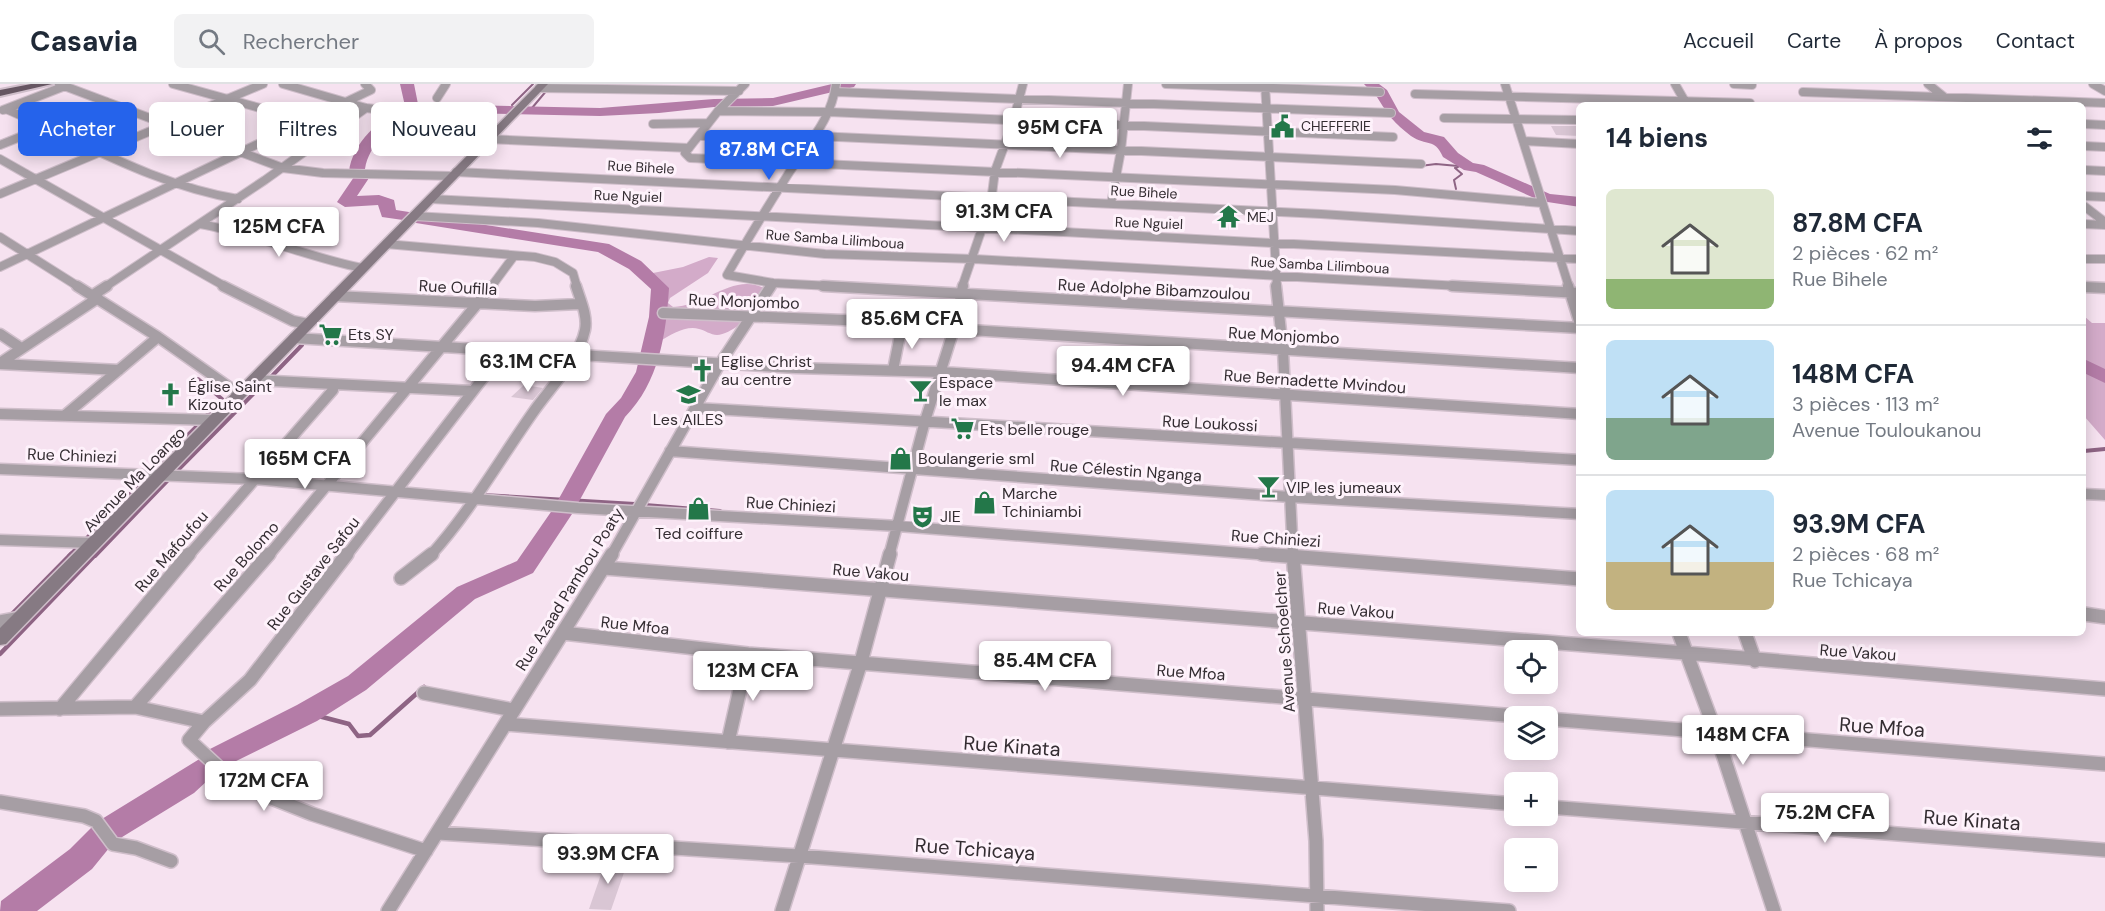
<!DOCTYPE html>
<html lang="fr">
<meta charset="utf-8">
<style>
:root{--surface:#fff;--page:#f2f2f3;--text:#1f2937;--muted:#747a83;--line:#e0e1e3;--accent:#2563eb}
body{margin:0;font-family:"DM Sans",sans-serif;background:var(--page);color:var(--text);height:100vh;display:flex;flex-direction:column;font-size:22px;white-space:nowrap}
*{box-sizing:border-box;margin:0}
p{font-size:20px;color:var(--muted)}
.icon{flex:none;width:33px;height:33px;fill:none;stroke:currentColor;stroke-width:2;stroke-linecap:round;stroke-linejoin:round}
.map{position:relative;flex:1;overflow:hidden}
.details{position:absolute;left:1576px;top:18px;width:510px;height:534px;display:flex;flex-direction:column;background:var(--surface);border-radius:9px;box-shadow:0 3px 15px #0003}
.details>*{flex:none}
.hud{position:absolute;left:18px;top:18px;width:570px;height:54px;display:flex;gap:12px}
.tools{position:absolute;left:1504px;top:556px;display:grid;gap:12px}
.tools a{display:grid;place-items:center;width:54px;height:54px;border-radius:9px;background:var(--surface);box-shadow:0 3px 15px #0003;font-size:30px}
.price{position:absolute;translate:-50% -51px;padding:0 14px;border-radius:6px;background:#fff;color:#222;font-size:20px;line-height:39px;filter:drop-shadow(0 2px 3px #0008)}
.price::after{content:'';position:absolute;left:50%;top:36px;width:18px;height:14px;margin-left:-9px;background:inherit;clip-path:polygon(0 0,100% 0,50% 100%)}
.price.on{background:var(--accent);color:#fff}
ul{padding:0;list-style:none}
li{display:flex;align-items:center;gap:18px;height:150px;padding:0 30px}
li+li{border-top:2px solid var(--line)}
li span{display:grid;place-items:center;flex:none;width:168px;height:120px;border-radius:9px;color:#555}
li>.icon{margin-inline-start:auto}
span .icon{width:72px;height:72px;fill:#fffc;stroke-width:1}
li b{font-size:26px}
h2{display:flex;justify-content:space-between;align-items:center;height:72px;padding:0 30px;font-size:26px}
.pill{padding:0 21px;border-radius:9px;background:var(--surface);box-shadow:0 3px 15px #0003;font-size:21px;line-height:54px}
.pill.on{background:var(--accent);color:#fff}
header{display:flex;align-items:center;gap:36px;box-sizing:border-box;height:84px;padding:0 30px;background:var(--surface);border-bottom:2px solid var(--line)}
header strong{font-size:28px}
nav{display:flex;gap:33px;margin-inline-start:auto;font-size:21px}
.search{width:420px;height:54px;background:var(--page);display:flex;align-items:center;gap:15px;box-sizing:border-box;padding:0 21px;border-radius:9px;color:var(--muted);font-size:22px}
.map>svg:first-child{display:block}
.green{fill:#d3abc9}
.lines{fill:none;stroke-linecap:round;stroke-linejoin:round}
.stream-far2{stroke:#8e6484;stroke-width:2}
.stream-far1{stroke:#8e6484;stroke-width:4}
.stream{stroke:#8e6484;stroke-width:4.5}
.river{fill:#b47ca7;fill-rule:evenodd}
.building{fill:#d9c6d4}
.minor-far2-casing{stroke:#cfbeca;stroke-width:10}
.minor-far1-casing{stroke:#cfbeca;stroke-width:13}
.minor-casing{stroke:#cfbeca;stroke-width:16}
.secondary-casing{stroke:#cfbeca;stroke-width:3}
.trunk-casing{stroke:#cfbeca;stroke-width:4}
.minor-far2{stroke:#a69ea4;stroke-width:8}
.minor-far1{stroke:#a69ea4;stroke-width:10}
.minor{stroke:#a69ea4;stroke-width:13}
.secondary{fill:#867a83;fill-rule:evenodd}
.trunk{fill:#665662;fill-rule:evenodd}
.labels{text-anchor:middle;stroke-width:6;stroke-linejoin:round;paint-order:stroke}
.far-poi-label{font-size:14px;fill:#342d32;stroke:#fef2fb;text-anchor:start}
.far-street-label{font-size:14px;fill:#342d32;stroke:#fef2fb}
.street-label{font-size:16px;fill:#342d32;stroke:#fef2fb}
.poi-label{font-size:16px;fill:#342d32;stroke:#fef2fb;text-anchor:start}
.near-street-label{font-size:20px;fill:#342d32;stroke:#fef2fb}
</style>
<header>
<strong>Casavia</strong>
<div class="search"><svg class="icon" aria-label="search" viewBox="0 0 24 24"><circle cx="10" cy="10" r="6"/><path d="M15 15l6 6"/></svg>Rechercher</div>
<nav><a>Accueil</a><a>Carte</a><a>À propos</a><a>Contact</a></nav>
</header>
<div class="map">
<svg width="2105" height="827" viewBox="0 0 2105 827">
<rect width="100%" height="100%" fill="#f6e2f0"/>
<path class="green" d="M709 173 718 174 708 189 670 214 668 219 673 223C709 222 737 183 772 209 762 221 734 251 717 251 711 251 704 246 699 245 686 241 671 251 660 257L655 251 660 205 650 194 653 189 683 183Z
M2084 232 2092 239H2105V356L2084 332Z"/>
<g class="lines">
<path class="stream-far2" d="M512 21 533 0
M532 24 552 0
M1420 82 1436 80 1469 83
M1456 105 1454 96 1462 90 1455 84 1458 83"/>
<path class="stream-far1" d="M271 293 302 261
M198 295 222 315 205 333
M2084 367 2105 365
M152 387 201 338
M176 388 262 301
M483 411 635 420
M645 421 720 427
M84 457 146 394
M69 472 79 462
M95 472 169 395"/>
<path class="stream" d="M10 532 71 470
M0 570 96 470
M307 629 349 640 358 652 370 651 424 603"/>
<path class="river" d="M400 0H414L418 20 600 24 714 15 773 14 832 0H856L854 3 773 22 714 23 659 29 600 32 414 28C392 40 369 60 365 85L371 91 357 112 379 111 394 116 396 126 409 128 411 131 403 136 382 133 378 121 345 123 337 118 354 93 349 88C352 59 380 34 405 22Z
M1364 0H1379L1387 6 1399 28 1424 48 1444 53 1458 69 1473 79 1484 81 1550 110 1580 113V123L1541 117 1476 88 1464 86 1443 73C1434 53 1427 63 1411 52 1394 39 1388 31 1377 13 1374 8 1368 5 1364 0Z
M422 131 609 160 641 177 669 204C666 251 659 298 625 333L576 423 569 425 572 430 533 489 475 515 366 606 317 637 220 685 194 709 114 758 92 785 37 827H0L1 817 70 765 97 738 206 671 208 666 297 621 348 592 457 503 517 477 553 425 560 423 557 418 606 330 621 314 636 288 649 233 651 205 629 185 598 168 416 139 414 136Z
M2084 275 2105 285V299L2084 289Z"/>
</g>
<path class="building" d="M1551 42H1580V52L1556 51Z
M524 301 543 304 533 316 511 313Z
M606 776 628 777 611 826 589 825Z"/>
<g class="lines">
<defs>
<path id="minor-far2" d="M59 0 283 84 323 89 453 92
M173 0 307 37
M283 0 366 24 392 27
M745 0 718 27 685 69 690 74 1395 106 1542 119
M836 0C831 38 806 61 787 92 766 125 746 158 727 191L773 199 850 203
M1166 0 1380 8
M1265 0 1277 203
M1505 0 1569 203
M1675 0 1687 21
M1734 0 1752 1
M1928 0 1954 21
M2093 0 2105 7
M539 4 739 7
M836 8 1391 29
M1803 8 2105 19
M1415 10 1750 19
M437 14 446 0
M6 25C83 58 154 101 238 115
M3 26 65 2
M718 27 829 28 1393 53
M1444 34 1580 36
M653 40 708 39
M2084 40 2105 41
M699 52H816L1421 80
M488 55 689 64
M382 57 482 62
M1523 57 1580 60
M0 61 107 18
M2084 62 2105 63
M0 75 226 203
M2084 86 2105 87
M456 88 1321 130 1580 147
M0 110 263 0
M2084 112 2105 113
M431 115 1580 175
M1111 120 1121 66 1128 0
M2084 122 2105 138
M414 132 538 139 825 170 974 175 1478 203
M200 140C256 150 307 173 362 184
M2084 140 2105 141
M0 153 79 203
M386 160 535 173 555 178 573 189 577 203
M2084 175H2105
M0 183 371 6 365 0
M105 203 265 96 366 24
M491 203 514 172
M770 203 773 199
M962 203 991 118 995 87 1013 38 1023 0
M2084 203H2090"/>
<path id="minor-far1" d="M77 202 158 253 232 305 243 307
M223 202 293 237 308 240
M823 202 1580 244
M1276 202 1283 266 1293 472
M1452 202 1580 209
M1568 202 1580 240
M2084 203 2105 204
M93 211 107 202
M335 212 535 222 579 220
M663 229 868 237 954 245 1580 284
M0 250 21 264
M294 254 796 284 941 288 1580 330
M0 279 98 214
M0 280 119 286
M893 286 902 241
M253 296 472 307
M695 324 1580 376
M0 330 214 336
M64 332 158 253
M670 367 1290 413 1580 430
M0 385 254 395 578 424 898 442 1281 472
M2084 410 2105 411
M0 456 94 459
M188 472 333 306
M268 472 492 202
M346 472 487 289 502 265
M430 472C470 428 500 375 534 327 550 304 579 275 585 246 588 232 580 215 576 202
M611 472 721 278 771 202
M889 472 925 337 954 245 963 202"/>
<path id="minor" d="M269 470 135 623 204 638 189 656 231 695 264 711 312 730 426 767
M1262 470 1580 495
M1293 470 1316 757 1317 827
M604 484 1685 569 2105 605
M401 494 432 470
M2084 530 2105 533
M0 538 20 534
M563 549 748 570 1530 633
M1679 549 1716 649 1774 827
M1745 549 1755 577
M424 609 513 626
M0 625 135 623
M60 625 189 470
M1548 635 2105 680
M204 638 250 596 347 470
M506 640 1515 720
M728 658 748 570
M0 718 84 732 96 737 113 760 136 764 171 777
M1548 723 2105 766
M438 749 799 772 1509 827
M388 827 612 470
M782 827 861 578 890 470"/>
<path id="secondary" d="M538 0H548L6 560 0 561V544Z"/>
<path id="trunk" d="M31 0H52L0 12V6Z"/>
</defs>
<use href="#minor-far2" class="minor-far2-casing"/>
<use href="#minor-far1" class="minor-far1-casing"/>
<use href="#minor" class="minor-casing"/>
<use href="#secondary" class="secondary-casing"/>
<use href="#trunk" class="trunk-casing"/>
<use href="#minor-far2" class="minor-far2"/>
<use href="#minor-far1" class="minor-far1"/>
<use href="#minor" class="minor"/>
<use href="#secondary" class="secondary"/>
<use href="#trunk" class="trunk"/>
</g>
<defs>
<symbol id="civic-bare" viewBox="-9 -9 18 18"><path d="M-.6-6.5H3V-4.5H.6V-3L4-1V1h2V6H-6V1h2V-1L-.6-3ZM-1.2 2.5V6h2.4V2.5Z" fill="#237749" stroke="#fef2fb" stroke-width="2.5" paint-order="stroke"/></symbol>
<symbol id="temple-bare" viewBox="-9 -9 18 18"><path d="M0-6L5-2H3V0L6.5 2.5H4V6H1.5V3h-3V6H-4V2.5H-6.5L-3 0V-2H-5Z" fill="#237749" stroke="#fef2fb" stroke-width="2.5" paint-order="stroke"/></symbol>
<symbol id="supermarket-bare" viewBox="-9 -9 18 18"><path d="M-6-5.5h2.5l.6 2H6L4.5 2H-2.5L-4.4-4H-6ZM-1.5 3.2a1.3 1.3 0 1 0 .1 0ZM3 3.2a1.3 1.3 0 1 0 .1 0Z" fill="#237749" stroke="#fef2fb" stroke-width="2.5" paint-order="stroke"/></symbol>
<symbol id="church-bare" viewBox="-9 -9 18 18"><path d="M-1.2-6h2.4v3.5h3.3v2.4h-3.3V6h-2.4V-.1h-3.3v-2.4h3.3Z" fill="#237749" stroke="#fef2fb" stroke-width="2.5" paint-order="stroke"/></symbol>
<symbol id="bar-bare" viewBox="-9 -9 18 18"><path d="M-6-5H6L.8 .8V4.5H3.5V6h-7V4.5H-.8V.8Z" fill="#237749" stroke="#fef2fb" stroke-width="2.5" paint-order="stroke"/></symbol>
<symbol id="school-bare" viewBox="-9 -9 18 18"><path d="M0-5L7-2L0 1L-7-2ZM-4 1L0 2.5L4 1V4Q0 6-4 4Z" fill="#237749" stroke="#fef2fb" stroke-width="2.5" paint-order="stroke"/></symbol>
<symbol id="shop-bare" viewBox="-9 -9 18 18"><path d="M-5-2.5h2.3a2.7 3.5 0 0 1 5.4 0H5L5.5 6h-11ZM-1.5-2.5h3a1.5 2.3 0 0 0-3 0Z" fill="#237749" stroke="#fef2fb" stroke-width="2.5" paint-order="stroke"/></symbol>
<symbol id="theatre-bare" viewBox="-9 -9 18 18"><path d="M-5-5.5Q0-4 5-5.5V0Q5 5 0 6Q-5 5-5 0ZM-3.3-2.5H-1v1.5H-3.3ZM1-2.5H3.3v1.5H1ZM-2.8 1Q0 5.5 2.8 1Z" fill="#237749" stroke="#fef2fb" stroke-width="2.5" paint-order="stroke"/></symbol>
</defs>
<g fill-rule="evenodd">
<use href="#civic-bare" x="1266" y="26" width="33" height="33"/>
<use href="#temple-bare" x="1212" y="116" width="33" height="33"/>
<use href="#supermarket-bare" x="314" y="234" width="33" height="33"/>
<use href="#church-bare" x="686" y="270" width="33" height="33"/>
<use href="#bar-bare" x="904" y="290" width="33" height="33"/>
<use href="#school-bare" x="672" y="294" width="33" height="33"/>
<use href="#church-bare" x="154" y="294" width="33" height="33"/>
<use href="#supermarket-bare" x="946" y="328" width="33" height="33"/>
<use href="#shop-bare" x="884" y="358" width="33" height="33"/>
<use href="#bar-bare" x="1252" y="386" width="33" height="33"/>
<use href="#shop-bare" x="968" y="402" width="33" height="33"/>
<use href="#shop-bare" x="682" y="408" width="33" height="33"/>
<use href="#theatre-bare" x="906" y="416" width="33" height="33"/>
</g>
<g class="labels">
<g class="far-poi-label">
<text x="1301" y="47">CHEFFERIE</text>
<text x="1247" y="138">MEJ</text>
</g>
<g class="far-street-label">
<text transform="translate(641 83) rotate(3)" y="5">Rue Bihele</text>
<text transform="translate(1144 108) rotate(3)" y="5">Rue Bihele</text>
<text transform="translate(628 112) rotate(2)" y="5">Rue Nguiel</text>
<text transform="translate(1149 139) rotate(2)" y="5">Rue Nguiel</text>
<text transform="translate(835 155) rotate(4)" y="5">Rue Samba Lilimboua</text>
<text transform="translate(1320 181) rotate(3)" y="5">Rue Samba Lilimboua</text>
</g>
<g class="street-label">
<text transform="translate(458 203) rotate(3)" y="6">Rue Oufilla</text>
<text transform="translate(1154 205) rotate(3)" y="6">Rue Adolphe Bibamzoulou</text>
<text transform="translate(744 217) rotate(2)" y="6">Rue Monjombo</text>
<text transform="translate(1284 251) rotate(3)" y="6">Rue Monjombo</text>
<text transform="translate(1315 297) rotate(4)" y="6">Rue Bernadette Mvindou</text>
<text transform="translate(1210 339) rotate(3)" y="6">Rue Loukossi</text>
<text transform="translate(72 371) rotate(2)" y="6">Rue Chiniezi</text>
<text transform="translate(1126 386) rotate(4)" y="6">Rue Célestin Nganga</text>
<text transform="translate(134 395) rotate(-46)" y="6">Avenue Ma Loango</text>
<text transform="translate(791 420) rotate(3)" y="6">Rue Chiniezi</text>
<text transform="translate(1276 454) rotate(4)" y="6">Rue Chiniezi</text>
<text transform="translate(171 467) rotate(-49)" y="6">Rue Mafoufou</text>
<text transform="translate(246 472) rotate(-48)" y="6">Rue Bolomo</text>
<text transform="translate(871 488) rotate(5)" y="6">Rue Vakou</text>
<text transform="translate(313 489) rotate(-52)" y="6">Rue Gustave Safou</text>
<text transform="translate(569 505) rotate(-58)" y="6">Rue Azaad Pambou Poaty</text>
<text transform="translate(1356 526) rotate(4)" y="6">Rue Vakou</text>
<text transform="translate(635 541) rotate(6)" y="6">Rue Mfoa</text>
<text transform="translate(1284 558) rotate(-94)" y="6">Avenue Schoelcher</text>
<text transform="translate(1858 568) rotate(4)" y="6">Rue Vakou</text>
<text transform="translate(1191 588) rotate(4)" y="6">Rue Mfoa</text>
</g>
<g class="poi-label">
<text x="348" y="256">Ets SY</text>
<text x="721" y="283">Eglise Christ<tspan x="721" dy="18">au centre</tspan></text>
<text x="939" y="304">Espace<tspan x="939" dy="18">le max</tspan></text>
<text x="188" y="308">Église Saint<tspan x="188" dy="18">Kizouto</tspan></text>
<text x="688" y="341" text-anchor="middle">Les AILES</text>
<text x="980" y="351">Ets belle rouge</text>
<text x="918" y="380">Boulangerie sml</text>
<text x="1286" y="409">VIP les jumeaux</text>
<text x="1002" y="415">Marche<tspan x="1002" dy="18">Tchiniambi</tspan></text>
<text x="940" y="438">JIE</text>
<text x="699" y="455" text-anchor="middle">Ted coiffure</text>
</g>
<g class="near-street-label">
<text transform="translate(1882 643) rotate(4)" y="7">Rue Mfoa</text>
<text transform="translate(1012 662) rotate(4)" y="7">Rue Kinata</text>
<text transform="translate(1972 736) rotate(4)" y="7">Rue Kinata</text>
<text transform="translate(975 765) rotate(4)" y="7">Rue Tchicaya</text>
</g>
</g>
</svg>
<div class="tools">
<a><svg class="icon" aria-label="locate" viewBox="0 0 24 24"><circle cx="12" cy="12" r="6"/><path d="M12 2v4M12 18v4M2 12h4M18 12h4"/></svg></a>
<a><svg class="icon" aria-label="layers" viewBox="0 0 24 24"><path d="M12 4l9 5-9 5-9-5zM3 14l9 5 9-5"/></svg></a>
<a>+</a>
<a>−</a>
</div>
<b class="price" style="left:1060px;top:75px">95M CFA</b>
<b class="price on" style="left:769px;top:97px">87.8M CFA</b>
<b class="price" style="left:1004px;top:159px">91.3M CFA</b>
<b class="price" style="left:279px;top:174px">125M CFA</b>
<b class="price" style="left:912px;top:266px">85.6M CFA</b>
<b class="price" style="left:528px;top:309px">63.1M CFA</b>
<b class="price" style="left:1123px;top:313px">94.4M CFA</b>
<b class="price" style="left:305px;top:406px">165M CFA</b>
<b class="price" style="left:1045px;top:608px">85.4M CFA</b>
<b class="price" style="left:753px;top:618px">123M CFA</b>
<b class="price" style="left:1743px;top:682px">148M CFA</b>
<b class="price" style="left:264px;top:728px">172M CFA</b>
<b class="price" style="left:1825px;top:760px">75.2M CFA</b>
<b class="price" style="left:608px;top:801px">93.9M CFA</b>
<div class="hud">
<a class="pill on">Acheter</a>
<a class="pill">Louer</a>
<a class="pill">Filtres</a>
<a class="pill">Nouveau</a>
</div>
<section class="details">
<h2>14 biens<svg class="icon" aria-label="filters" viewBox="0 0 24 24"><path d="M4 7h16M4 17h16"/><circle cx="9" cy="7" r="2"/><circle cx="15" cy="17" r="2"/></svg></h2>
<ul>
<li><span style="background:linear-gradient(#dfe7d0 75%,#8fb573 0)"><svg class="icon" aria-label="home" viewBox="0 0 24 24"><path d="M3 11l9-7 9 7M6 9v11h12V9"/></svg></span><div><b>87.8M CFA</b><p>2 pièces · 62 m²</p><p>Rue Bihele</p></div></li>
<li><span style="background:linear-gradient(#bfe0f5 65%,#7fa58c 0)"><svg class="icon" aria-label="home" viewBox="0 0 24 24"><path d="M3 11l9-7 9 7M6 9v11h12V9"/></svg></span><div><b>148M CFA</b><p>3 pièces · 113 m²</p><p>Avenue Touloukanou</p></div></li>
<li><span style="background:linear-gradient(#bfe0f5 60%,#c2b280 0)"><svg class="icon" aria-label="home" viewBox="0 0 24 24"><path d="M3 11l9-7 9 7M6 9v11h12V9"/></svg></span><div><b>93.9M CFA</b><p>2 pièces · 68 m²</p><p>Rue Tchicaya</p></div></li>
</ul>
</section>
</div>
